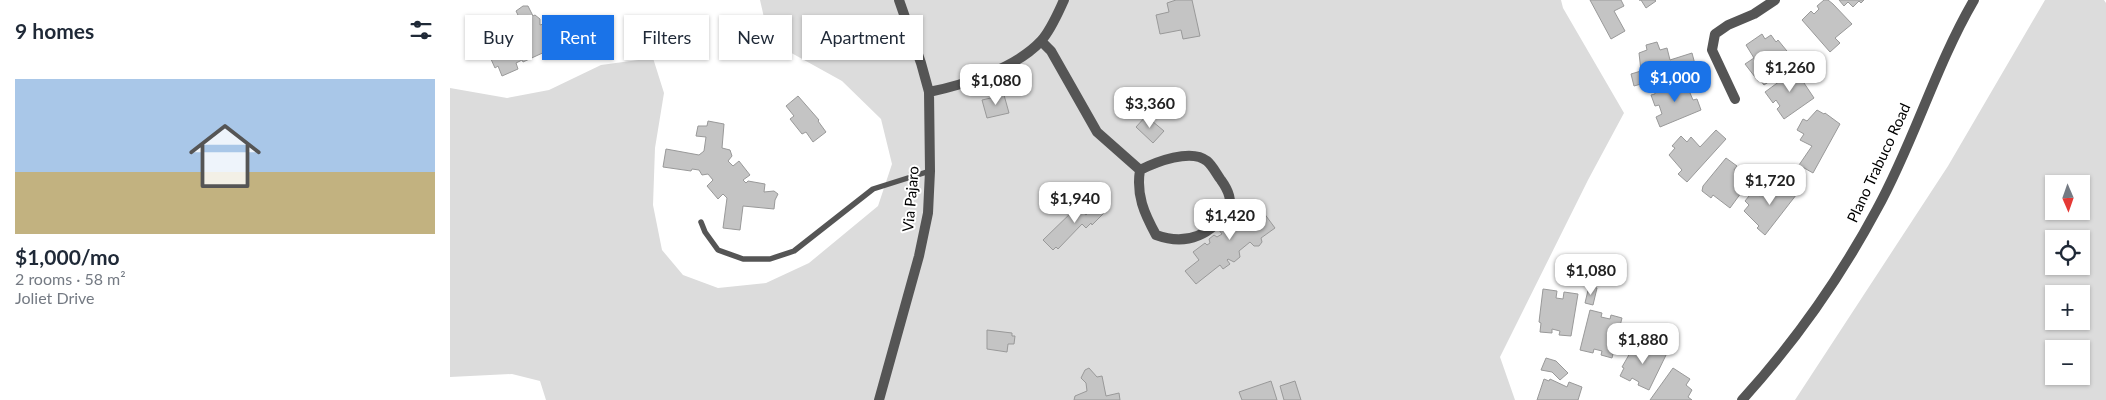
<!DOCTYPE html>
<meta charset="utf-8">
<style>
:root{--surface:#fff;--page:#f6f6f7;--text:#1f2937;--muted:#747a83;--line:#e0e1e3;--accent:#1a73e8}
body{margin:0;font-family:Lato,sans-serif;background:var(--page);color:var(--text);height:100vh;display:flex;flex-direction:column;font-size:19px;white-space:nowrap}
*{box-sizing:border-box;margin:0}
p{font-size:16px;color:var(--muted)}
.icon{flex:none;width:28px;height:28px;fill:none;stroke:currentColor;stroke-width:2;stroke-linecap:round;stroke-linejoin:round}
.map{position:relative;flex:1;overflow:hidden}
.drawer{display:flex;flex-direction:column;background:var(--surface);width:450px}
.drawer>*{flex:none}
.banner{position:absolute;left:15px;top:15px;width:475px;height:45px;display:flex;gap:10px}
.needle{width:32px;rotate:178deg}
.buttons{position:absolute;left:1595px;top:175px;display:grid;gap:10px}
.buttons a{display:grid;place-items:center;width:45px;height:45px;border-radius:0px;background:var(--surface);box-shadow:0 1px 4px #0004;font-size:25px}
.price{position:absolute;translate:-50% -42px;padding:0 11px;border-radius:10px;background:#fff;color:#222;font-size:16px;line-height:32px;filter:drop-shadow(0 1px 2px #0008)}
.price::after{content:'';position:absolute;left:50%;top:30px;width:15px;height:11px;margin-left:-8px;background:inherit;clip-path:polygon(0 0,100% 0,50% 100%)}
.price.active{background:var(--accent);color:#fff}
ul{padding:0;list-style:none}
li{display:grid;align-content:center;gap:10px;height:265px;padding:0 15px}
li+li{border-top:1px solid var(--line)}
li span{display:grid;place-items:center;height:155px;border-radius:0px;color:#555}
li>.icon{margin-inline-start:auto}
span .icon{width:90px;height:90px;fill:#fffc;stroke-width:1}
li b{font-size:21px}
h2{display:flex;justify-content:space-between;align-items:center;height:60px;padding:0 15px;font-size:21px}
.pill{padding:0 18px;border-radius:0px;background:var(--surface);box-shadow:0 1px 4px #0004;font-size:18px;line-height:45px}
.pill.active{background:var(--accent);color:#fff}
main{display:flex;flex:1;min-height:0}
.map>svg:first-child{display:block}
.green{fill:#dcdcdc;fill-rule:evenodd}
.building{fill:#c4c4c4;stroke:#999}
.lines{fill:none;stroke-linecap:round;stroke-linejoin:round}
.service{stroke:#555;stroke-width:5.5}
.minor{stroke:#555;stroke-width:10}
.tertiary{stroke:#555;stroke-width:10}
.labels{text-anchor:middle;stroke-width:4;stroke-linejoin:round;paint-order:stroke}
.street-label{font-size:15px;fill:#000;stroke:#fff}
</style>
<main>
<section class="drawer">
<h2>9 homes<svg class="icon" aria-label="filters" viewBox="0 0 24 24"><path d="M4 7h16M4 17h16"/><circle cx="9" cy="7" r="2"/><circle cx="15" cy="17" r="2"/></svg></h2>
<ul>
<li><span style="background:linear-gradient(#a9c7e8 60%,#c2b280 0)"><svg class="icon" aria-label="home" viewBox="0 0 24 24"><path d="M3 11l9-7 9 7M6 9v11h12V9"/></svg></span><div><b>$1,000/mo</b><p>2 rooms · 58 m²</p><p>Joliet Drive</p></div></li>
</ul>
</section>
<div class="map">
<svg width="1656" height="400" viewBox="0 0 1656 400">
<rect width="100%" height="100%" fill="#fff"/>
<path class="green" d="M310 0H1111L1113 8 1174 113 1138 180 1050 357 1065 400H96L90 381 62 374 0 377V88L57 98 99 90 151 65 203 58 214 93 205 148 203 205 212 250 233 275 268 288 316 283 359 263 428 206 442 164 431 119 392 81 336 50 315 22Z
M1595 0H1654L1656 3V400H1345L1498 166ZM1604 184H1631V211H1604ZM1604 239H1631V266H1604ZM1604 294H1631V321H1604ZM1604 349H1631V376H1604Z"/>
<path class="building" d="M742 0 750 36 733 39 731 30 710 34 706 15 719 12 717 3 726 0Z
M1140 0H1171L1174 6 1164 11 1175 31 1161 39Z
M1189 0H1205L1206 1 1196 8 1191 0Z
M1374 0H1378L1383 4 1402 24 1385 38 1390 43 1380 52 1352 20 1361 11 1364 14 1369 9 1367 6Z
M1389 0H1414L1411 3 1409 1 1403 7 1398 2 1394 6Z
M73 6H78L83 16 85 15 90 19V25L96 23 100 33 94 36 99 40V46L97 47 99 50 73 62 72 60 66 63 68 69 52 76 48 66 45 68 36 48 48 43 47 40 57 36 59 39 63 37 59 32 60 27 64 23 69 24 65 16 68 15 66 11Z
M1312 34 1315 39 1321 35 1326 42 1328 40 1341 56 1321 71 1326 77 1314 85 1310 80 1308 81 1295 64 1304 58 1296 45Z
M1207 42 1210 50 1217 48 1220 60 1242 53 1246 68 1184 86 1181 74 1191 71 1189 53 1197 50 1196 45Z
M1349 67 1356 77 1352 80 1364 98 1334 119 1327 109 1330 106 1326 100 1323 103 1315 92Z
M1239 80 1243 91 1240 93 1243 100 1247 99 1251 110 1210 127 1206 117 1212 114 1209 105 1205 106 1201 95 1205 94V92Z
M554 95 559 113 537 118 532 100Z
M348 96 369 120 368 121 376 132 363 142 356 132 352 134 340 119 344 116 336 106Z
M1367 110 1374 114 1375 113 1390 124 1363 173 1349 165 1362 146 1350 140 1354 134 1347 130 1353 119 1357 121Z
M696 116 714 131 703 143 686 127Z
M258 121 274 124 272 148 280 150 282 156 278 161 283 166 289 161 300 175 293 180 296 183 298 181 315 184 314 192 324 191 328 194 325 200 324 209 293 206 290 230 273 228 277 198 273 194 268 199 257 186 263 180 258 174 252 175 249 170 242 169 241 171 213 167 216 149 249 155 254 151 256 137 246 136 248 126H257Z
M1266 130 1276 139 1237 182 1228 174 1232 170 1219 155 1225 148 1222 146 1231 136 1237 142 1241 137 1250 147Z
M1276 158 1287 166 1284 170 1290 174 1292 170 1302 178 1280 208 1263 195 1261 198 1252 191 1253 186Z
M1338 180 1350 190 1315 235 1307 228 1309 226 1294 211 1299 205 1295 201 1303 191 1310 196 1314 191 1324 198Z
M652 199 660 207 642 225 641 223 636 228 632 224 608 249 606 247 603 250 593 240 627 207 636 215Z
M805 201 825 228 811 238 812 242 809 246H804L800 242 789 251 790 257 784 262 778 259 777 260 780 264 773 269 770 265 746 284 735 271 749 260 743 252 755 243 757 245 760 243 759 239 764 235 767 237 772 234 762 221 770 214 780 227 785 223 783 219Z
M1139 286 1147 288 1143 305 1135 303Z
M1093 289 1107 291 1106 298 1113 299 1114 292 1128 294 1121 336 1109 335 1110 331 1102 329V333L1090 332 1091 323 1089 322Z
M1140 310 1152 313 1151 317 1160 319 1161 315 1172 318 1162 358 1151 355 1152 351 1144 349 1143 353 1130 350Z
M537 330 562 333V336H565L564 344H558L557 352 537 349Z
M1188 339 1198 344 1197 348 1205 352 1207 348 1217 353 1199 390 1188 385 1189 382 1182 378 1180 381 1170 376 1174 368 1172 367Z
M1096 358 1106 361 1118 373 1110 380 1102 372 1091 370Z
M639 368 647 377 652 376 656 396 669 393 670 400H624L625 396 637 391 636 383 631 378 635 370Z
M1223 368 1240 379 1236 385 1242 390 1238 397 1242 400H1200Z
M1094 379 1099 381 1100 379 1117 387 1119 382 1132 387 1128 400H1087Z
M821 381 827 400H792L789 392Z
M845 381 851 400H834L830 386Z"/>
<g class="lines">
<path class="service" d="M251 222 255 232 268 250 293 259H320L344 251 423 189 480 171"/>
<path class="minor" d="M591 41 601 51 647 132 690 170
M479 92C514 85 566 68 591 41 601 30 608 13 614 0
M1285 99 1262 50 1265 34 1278 25 1304 14 1325 0
M765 225C748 240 728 243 706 235 694 213 686 195 690 170 706 162 741 148 757 161 763 166 767 175 771 180 779 191 782 200 779 213L773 218
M429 400 469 256 478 213 480 171 479 92 471 63 449 0"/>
<path class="tertiary" d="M1292 400C1344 343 1390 278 1427 209 1464 142 1485 67 1524 0"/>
</g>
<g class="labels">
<g class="street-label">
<text transform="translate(1429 163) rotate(-65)" y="5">Plano Trabuco Road</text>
<text transform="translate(461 199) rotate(-85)" y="5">Via Pajaro</text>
</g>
</g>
</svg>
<div class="buttons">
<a><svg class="needle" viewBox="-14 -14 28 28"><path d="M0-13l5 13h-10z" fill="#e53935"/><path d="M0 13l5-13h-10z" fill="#747a83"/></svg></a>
<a><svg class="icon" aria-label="locate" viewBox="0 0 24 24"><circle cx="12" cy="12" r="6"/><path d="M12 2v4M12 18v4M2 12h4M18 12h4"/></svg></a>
<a>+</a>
<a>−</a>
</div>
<b class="price" style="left:1340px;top:93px">$1,260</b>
<b class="price active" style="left:1225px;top:103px">$1,000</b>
<b class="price" style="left:546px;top:106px">$1,080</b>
<b class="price" style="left:700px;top:129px">$3,360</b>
<b class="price" style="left:1320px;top:206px">$1,720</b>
<b class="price" style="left:625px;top:224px">$1,940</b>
<b class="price" style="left:780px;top:241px">$1,420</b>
<b class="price" style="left:1141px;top:296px">$1,080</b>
<b class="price" style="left:1193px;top:365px">$1,880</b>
<div class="banner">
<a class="pill">Buy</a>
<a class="pill active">Rent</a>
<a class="pill">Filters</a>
<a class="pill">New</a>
<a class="pill">Apartment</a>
</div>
</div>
</main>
